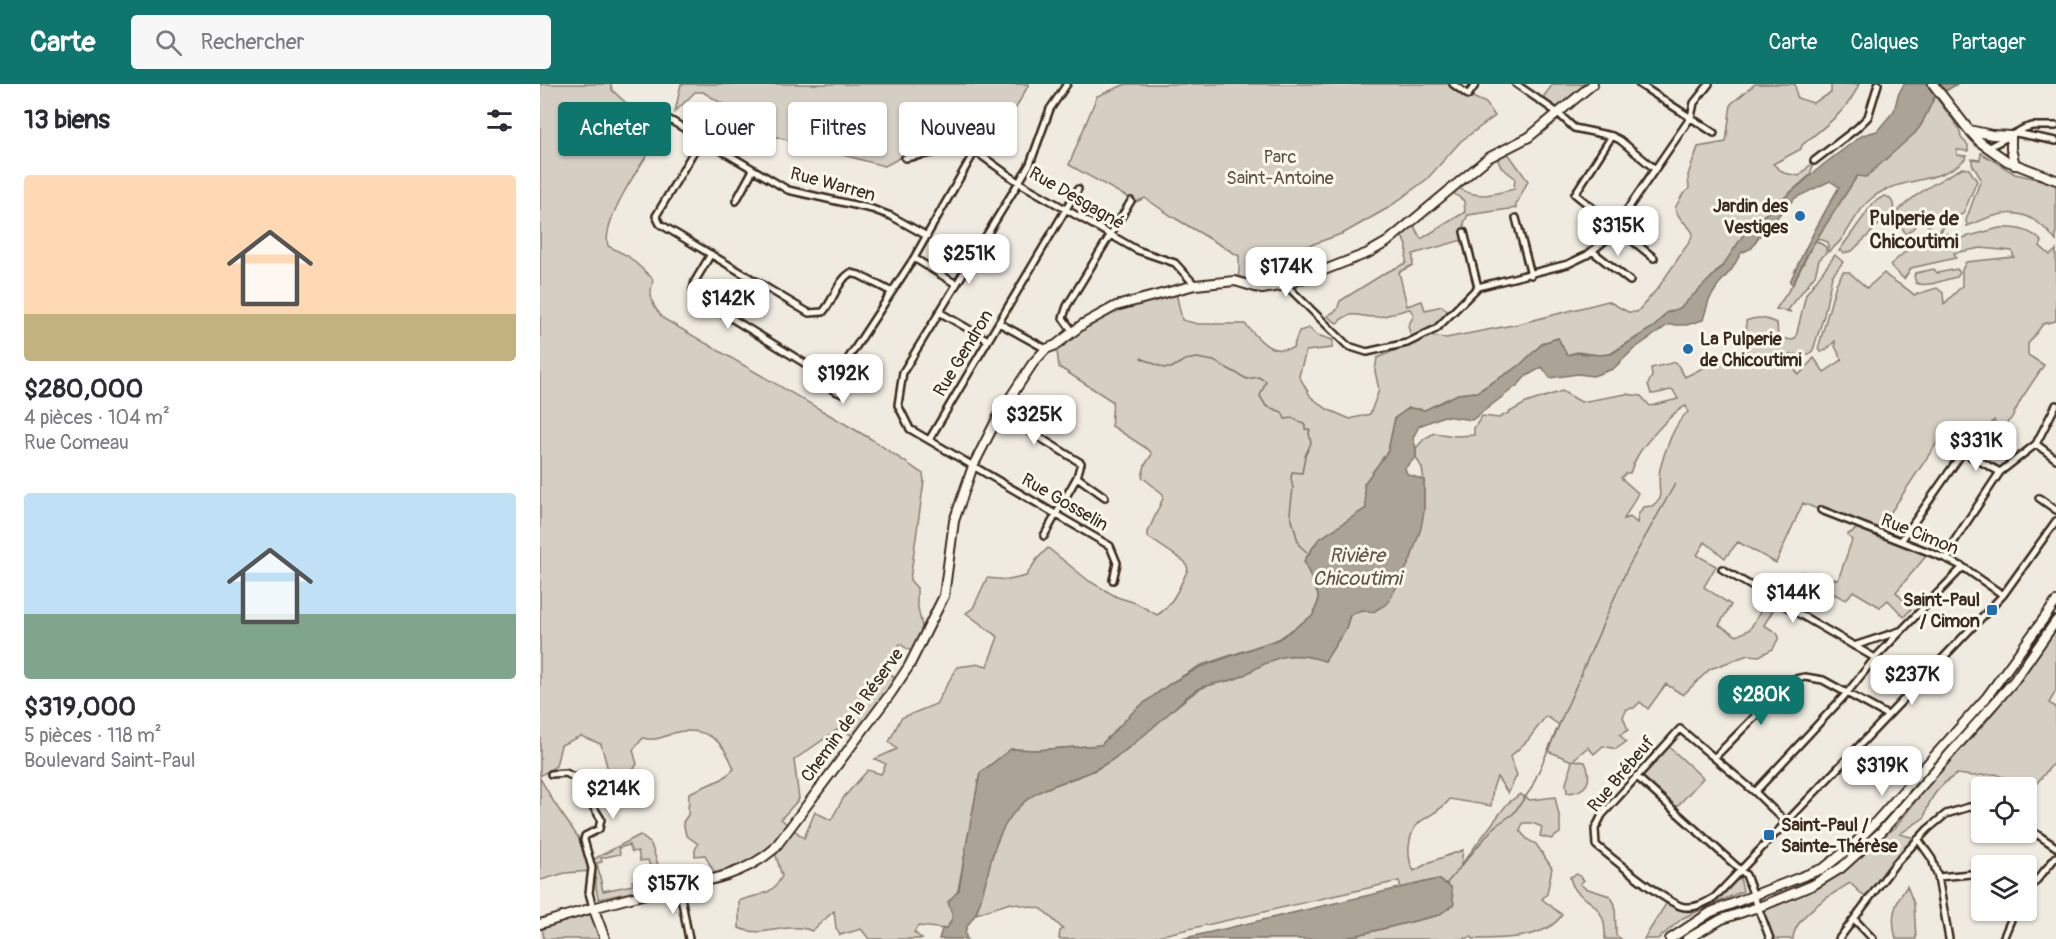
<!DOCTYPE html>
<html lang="fr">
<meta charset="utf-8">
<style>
:root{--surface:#fff;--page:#f7f7f7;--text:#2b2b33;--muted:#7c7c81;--accent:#0f766e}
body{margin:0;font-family:Pangolin,sans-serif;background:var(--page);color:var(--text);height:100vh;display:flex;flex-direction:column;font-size:22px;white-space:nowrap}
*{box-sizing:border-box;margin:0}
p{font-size:20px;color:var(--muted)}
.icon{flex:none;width:33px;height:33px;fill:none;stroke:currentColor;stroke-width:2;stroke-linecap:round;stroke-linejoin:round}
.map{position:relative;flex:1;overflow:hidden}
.side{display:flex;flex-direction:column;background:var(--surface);width:540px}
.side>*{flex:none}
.banner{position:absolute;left:18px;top:18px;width:570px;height:54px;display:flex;gap:12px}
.tools{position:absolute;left:1431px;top:693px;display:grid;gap:12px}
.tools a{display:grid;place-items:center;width:66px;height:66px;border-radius:6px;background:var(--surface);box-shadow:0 2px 4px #0004;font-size:30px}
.price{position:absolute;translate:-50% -51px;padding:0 14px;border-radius:12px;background:#fff;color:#222;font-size:20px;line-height:39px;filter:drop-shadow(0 2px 3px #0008)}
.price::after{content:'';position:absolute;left:50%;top:36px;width:18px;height:14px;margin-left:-9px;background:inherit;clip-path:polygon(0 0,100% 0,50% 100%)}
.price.active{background:var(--accent);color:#fff}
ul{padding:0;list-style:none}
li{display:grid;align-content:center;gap:12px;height:318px;padding:0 24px}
li span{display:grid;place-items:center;height:186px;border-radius:6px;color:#555}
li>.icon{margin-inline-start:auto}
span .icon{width:108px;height:108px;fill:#fffc;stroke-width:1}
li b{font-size:26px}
h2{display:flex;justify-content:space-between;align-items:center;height:72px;padding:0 24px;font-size:26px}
.tag{padding:0 21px;border-radius:6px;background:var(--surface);box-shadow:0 2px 4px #0004;font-size:21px;line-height:54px}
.tag.active{background:var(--accent);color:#fff}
header{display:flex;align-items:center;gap:36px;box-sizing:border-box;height:84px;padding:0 30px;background:var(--accent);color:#fff}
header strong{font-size:28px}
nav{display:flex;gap:33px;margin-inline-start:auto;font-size:21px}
.search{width:420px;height:54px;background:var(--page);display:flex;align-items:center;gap:15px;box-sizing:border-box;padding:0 21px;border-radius:6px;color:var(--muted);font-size:22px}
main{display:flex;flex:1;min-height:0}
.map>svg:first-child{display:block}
.green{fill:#d5cec3;stroke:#887c70;stroke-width:1.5;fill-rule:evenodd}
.water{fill:#aca397;stroke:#7f7367;stroke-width:1.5}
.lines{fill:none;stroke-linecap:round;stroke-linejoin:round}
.stream{stroke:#7f7367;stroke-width:1.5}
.street-casing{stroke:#3b2a1e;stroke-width:10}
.secondary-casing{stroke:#3b2a1e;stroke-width:12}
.street{stroke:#fbf7ec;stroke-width:5}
.secondary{stroke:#fbf7ec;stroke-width:8}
.poi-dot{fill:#1f6fb2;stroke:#fbf7ec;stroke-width:2}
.labels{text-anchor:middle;stroke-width:6;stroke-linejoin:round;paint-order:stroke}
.park-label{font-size:18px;fill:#625347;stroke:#fbf7ec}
.street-label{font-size:18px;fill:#3b2a1e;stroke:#fbf7ec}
.poi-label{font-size:18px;font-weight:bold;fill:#3b2a1e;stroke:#fbf7ec;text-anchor:end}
.neighbourhood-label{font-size:20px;font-weight:bold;fill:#3b2a1e;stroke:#fbf7ec}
.water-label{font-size:20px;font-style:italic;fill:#635448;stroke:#fbf7ec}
</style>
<header>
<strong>Carte</strong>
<div class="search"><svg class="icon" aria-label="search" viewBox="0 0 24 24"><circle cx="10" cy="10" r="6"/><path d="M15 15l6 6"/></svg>Rechercher</div>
<nav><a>Carte</a><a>Calques</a><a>Partager</a></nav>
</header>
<main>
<section class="side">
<h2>13 biens<svg class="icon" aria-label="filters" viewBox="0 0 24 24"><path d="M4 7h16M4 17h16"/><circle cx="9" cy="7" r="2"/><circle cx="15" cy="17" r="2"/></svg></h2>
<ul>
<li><span style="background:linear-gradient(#ffd9b3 75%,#c2b280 0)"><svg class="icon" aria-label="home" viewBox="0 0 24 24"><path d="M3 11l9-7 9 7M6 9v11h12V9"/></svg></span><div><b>$280,000</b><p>4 pièces · 104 m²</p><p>Rue Comeau</p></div></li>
<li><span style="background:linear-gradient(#bfe0f5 65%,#7fa58c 0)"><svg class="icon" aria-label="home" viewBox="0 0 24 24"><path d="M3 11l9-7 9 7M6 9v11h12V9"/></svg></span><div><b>$319,000</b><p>5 pièces · 118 m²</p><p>Boulevard Saint-Paul</p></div></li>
</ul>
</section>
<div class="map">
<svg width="1516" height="855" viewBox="0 0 1516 855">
<rect width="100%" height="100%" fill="#f0ebe0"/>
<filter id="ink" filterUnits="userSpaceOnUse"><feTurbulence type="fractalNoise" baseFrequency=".0167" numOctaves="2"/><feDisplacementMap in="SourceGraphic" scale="12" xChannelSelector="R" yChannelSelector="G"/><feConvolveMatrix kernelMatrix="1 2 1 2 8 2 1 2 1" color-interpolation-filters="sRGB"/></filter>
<g filter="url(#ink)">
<path class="green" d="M0 0H71L72 6 121 51C105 74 61 135 68 162L88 172 112 194C114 199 111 202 111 208 111 220 117 227 124 235L331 355 383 390 384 397 370 496 377 504V519L384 552 375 570 360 560 342 586 361 596 316 654 300 644 254 676 259 715 241 735 264 754 275 728 291 736 304 713 328 686 341 690 346 680 335 675 357 665 349 658 361 634 396 620 417 583 440 580 447 582 458 553 426 529 433 524 447 494 469 496 486 492 497 475 508 464 549 497 577 513 596 519 617 531C632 523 641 500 648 485L645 478 608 453V448L623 414V410L602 393 605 381 612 370 609 366 572 342C570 333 574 326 572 317L519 283 516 259 576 222 635 204 642 236 658 240H705C721 257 728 270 753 264L759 247 769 244 777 251 793 256 792 264 766 267 759 292 771 313 787 325 810 335 830 330 839 306 835 287 837 274 888 252 906 254 978 240 1068 217 1088 228H1097L1118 204 1150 157 1153 149C1147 138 1139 138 1135 124L1143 110 1149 105 1148 91 1158 63 1186 58 1191 20 1215 0H1255L1257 14 1273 19 1291 9V0H1319C1308 27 1284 43 1262 61L1261 65 1233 80 1244 89 1259 92 1271 80 1273 81 1270 91 1206 147 1190 173 1160 206 1140 224 1126 229 1115 242 1070 270 1059 271 1037 268 1026 271 1018 254 1003 259 979 282 937 308 918 310 885 326 869 324 855 334 848 367 824 400 827 424 778 456 764 477 778 511V518L773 531 739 555 659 582 631 599 595 626 561 661 497 666 471 665 440 689 413 833 407 845 378 842 374 848 382 855H329L321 845 300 851 296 844 294 827 272 847C247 837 224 855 199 844V817C218 809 231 814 242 792L234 765 177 794 165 771 155 772V766L158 760 146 751 143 738 148 731 149 709 182 695 194 685C185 661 173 646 145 647 129 647 121 659 103 654L93 666 97 680 91 689 68 686 61 660 41 652 21 661 16 682 0 692Z
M141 0H489L472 31 430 24 378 40 375 42C374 50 378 56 377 64 364 68 358 77 344 82L222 49 191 25 163 8H155L135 28Z
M586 0H913L928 11 946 19 955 32 921 57 887 95 848 124 804 149 726 177 730 204 699 199V172L633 133 605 114 596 118 529 81 557 12Z
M1013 0H1053L1018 29 1000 17Z
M1395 12 1419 44 1421 54 1428 61V67L1417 66V71L1426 72 1425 75C1400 101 1359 92 1332 114 1313 129 1309 154 1288 168V158L1277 154 1317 92 1375 49 1381 41Z
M965 65 988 97 976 121V124L928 131 924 139 926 155 873 170V181L859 188 867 222 882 217 885 226 902 222 907 227 908 234 896 245 872 257 868 242 874 231 870 225C859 227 848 232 837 233 819 234 813 224 797 239L787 232 797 226 800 217 845 189 866 179 867 161 859 148 872 138 881 155 925 128 924 117 909 106 915 101C933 116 952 111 974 105L975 94 961 83 955 70Z
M1441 69 1475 90 1516 99V157C1500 136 1482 124 1454 132 1445 134 1436 139 1427 142L1426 136 1441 95 1432 80V75L1440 76Z
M1422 84 1429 85 1437 97 1423 130 1409 135 1400 149 1401 141 1397 134 1389 142 1374 131 1372 132 1376 142 1366 150 1354 131C1372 111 1398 97 1422 84Z
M1344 112C1351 113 1355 120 1353 127L1312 167 1304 169 1299 167 1334 118Z
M1459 144C1475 143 1491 145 1502 158L1500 162 1510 171 1516 166V237L1503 240 1488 260V271L1504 281 1482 314 1471 335 1458 346 1454 336 1446 347 1434 351 1426 365 1422 353 1411 345 1404 348 1337 449 1387 471 1356 508 1371 525 1364 533 1348 516 1340 523 1313 507 1306 516 1254 490 1262 488 1298 496 1312 456 1307 451 1320 443 1263 419 1236 479 1198 458 1185 474 1165 458 1157 471 1176 482 1164 503 1191 521 1179 541 1197 552 1210 545 1229 513 1238 518 1224 541 1237 549 1239 553 1233 565 1219 572 1208 571 1170 585 1143 611 1126 600 1108 625 1100 618 1094 624 1087 625 1083 633 1088 646 1080 651 1086 658 1076 665 1063 662 1054 670 1048 663 1033 676 1045 678C1053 696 1048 708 1027 709L1026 700 1032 677 1008 667 1019 641 1006 632 988 656 970 673 977 691 968 709 957 693 953 704 951 722 910 715C902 726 891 730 880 738 867 749 866 774 874 787L890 778 923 766 921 781 967 720 980 710 990 716 1015 713 1020 736V749L1011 755 1000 752 1002 743 992 739H983L980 747 988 756 996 760 1012 784 1007 810 1002 815 1022 831C1006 855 964 855 933 855L932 853 921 855H801L899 831 911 803 898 795 861 804 859 797 605 855H519L520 847 523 845 502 825 470 819 436 830C448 793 451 751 479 722 500 701 532 698 557 685 595 665 622 630 657 607 670 598 686 599 700 593 734 575 746 564 785 577L806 544 810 531 822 526 884 427V396L882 384 876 373V364L884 355 894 349 916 352 934 351V344L942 332 959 334 986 319 1022 307 1041 318 1086 310 1101 312 1110 322 1138 315 1133 306C1125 306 1120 310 1111 310L1108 300 1112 292 1111 284 1136 278 1145 293 1190 270 1208 266 1206 237C1218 232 1225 234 1237 239L1238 254 1253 256 1256 253 1266 210 1295 171 1303 178 1292 192 1284 231 1273 266 1269 270 1245 271 1246 283H1253L1259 291 1274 274 1284 288 1302 276 1295 262V257L1286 266 1281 268 1278 265 1296 200 1303 188H1309L1327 204 1344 189C1353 199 1365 201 1374 211L1397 204 1403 209 1404 220 1422 202V186L1426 178 1474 173 1472 167 1441 164 1414 169 1416 174 1371 184 1364 195 1350 181 1374 160 1372 156C1387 143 1381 150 1396 153L1407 149 1412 153 1422 154ZM1146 322 1148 328C1135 337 1124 369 1120 385 1118 394 1120 405 1120 415L1112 422 1103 423 1098 431 1097 439 1090 433 1084 435 1098 409 1081 394 1086 389H1090C1092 383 1095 376 1098 371 1105 359 1134 326 1146 322Z
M1275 156 1286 163V169L1279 176 1275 191 1248 226 1251 228 1236 225 1253 200Z
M1394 185 1397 189 1417 185 1420 189 1417 193C1404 195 1388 204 1376 199L1374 192 1376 189Z
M1516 545V607L1509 619 1516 623V683L1512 681 1491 706 1456 690 1432 692 1417 690C1401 700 1388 714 1385 733L1360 750 1378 755 1328 816 1310 799C1292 810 1254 832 1253 855H1232L1223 826V822L1260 808 1355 744 1391 697 1445 639 1487 587Z
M1126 660 1163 694 1133 727 1096 694Z
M0 694 15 720 38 753 51 787 25 789 1 796 0 795Z
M100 751 111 760 125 801 59 815C53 804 59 791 52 776ZM89 761 92 768 98 767 100 777 108 776 112 788 99 791 100 795 92 797 93 801 63 807 57 779 62 778 61 774 80 770 79 764Z
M1037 790 1044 796 1040 800 1045 804 1070 812 1075 820 1076 851 1081 855H1065C1065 849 1065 841 1063 835 1055 813 1034 816 1030 793Z
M1197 792 1200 794 1203 807 1143 834 1118 855H1104L1129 815C1133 818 1138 822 1142 823 1164 829 1183 805 1197 792Z
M1367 802 1374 820 1376 855H1356C1350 832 1354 821 1367 802Z
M52 830 62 855H4L2 844Z"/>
<path class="water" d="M1364 0H1417L1404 8V12H1395L1381 41 1375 49 1326 93 1317 92 1267 170 1253 200 1250 198C1264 165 1281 134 1299 103L1290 97 1255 114 1238 132 1232 144 1219 152 1212 164 1201 169 1192 185 1179 200 1169 216 1163 236 1147 241H1128L1094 265 1073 285 1053 292 1038 290 1010 294 1002 283 985 293 979 300 932 336 904 332 879 342 873 354 876 364V373L865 384 867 390 884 396V427L881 444 870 477 848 519 833 528 822 526 810 531 806 544 785 577C746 564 734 575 700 593 688 599 673 598 660 604 648 610 638 621 628 630 608 648 580 673 556 685 531 698 499 701 479 723 452 751 451 783 440 818 438 822 437 828 435 831 430 839 422 845 427 855H399L402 845 407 844 413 833 408 818 419 806 427 757 440 689 471 665 497 666 561 661 595 626 631 599 660 583 739 555 773 531 778 518V511L764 477 778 456 826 424 824 400 848 367 855 334 869 324 885 326 918 310 937 308 979 282 1003 259 1018 254 1027 271 1037 269 1059 271 1071 270 1115 242 1126 229 1140 224 1182 183 1206 147 1284 80 1323 51 1337 47 1354 27 1358 11Z
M898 795 911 803 914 820 899 831 801 855H641Z"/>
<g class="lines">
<path class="stream" d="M601 274 624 284H631L645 276 657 274 674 277 707 295 718 293 726 297 720 312 726 322 742 328 745 335 753 334 765 341V345L770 346 769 349 771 359 765 372 762 389 752 388 751 395 753 404 750 429 759 461 769 470
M906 800 955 742 973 730 991 705 1087 485 1135 400"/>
<defs>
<path id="street" d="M527 0 510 25 490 80 363 288 358 321 370 345 570 462 577 479 573 496
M913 0 928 11 936 0
M976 0 1018 29 1034 44 1072 52 1080 56 1115 85
M1099 0 1174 49
M130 36 248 106 332 125 351 132 387 152
M1476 49 1516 57
M1072 52 1035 110 1114 174
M161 55 116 132 120 140 269 229 283 228C294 216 297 198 310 189L319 191 352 208
M1449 63 1485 44 1492 42H1516
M365 74 425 63 435 67 478 98 597 166 635 179 655 201
M1274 77 1317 44 1328 33 1338 0
M196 117 213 86
M976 134 991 191
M924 148 938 203
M1052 167 1090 197
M171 170 155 197 153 206 157 213 287 293
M374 174 416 200
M746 201 808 262 827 268 867 259 896 245 938 203 1028 180 1047 171 1067 155 1151 33 1154 19 1169 0
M399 228 448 256
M459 239 506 265
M533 248 523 234 527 222 591 117
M287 293 293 306 300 309 303 308C309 299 299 293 302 284L374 174 435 67
M460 329 541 379 537 393 504 452
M389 356 538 105
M1496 360 1516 375
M537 393 565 413
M1499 414 1516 426
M1281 426 1407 475 1423 483 1463 511
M1361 457 1423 368 1460 388
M1407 475 1413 459 1460 388 1496 360 1516 321
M1182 485 1335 574
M1314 562 1360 547
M1175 673 1251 596 1265 593 1283 596 1347 631
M11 690 26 689 35 694 61 735 59 745 45 752 44 756 52 784 49 809 53 823
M1096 692 1206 791 1230 855
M1215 708 1307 609 1335 574 1423 483
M1246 738 1215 708 1140 645 1062 731 1055 745 1056 761C1071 773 1129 822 1145 823 1157 824 1165 819 1175 813L1463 511 1516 437
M1486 743 1516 763
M1378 755 1392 775 1398 793 1409 855
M1398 793 1442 789
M139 802 149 855
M1486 809 1516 773
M1314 835 1333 855
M1299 855 1355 780 1388 745 1406 730 1429 723 1442 724
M1463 855 1475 826"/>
<path id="secondary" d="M1393 0 1428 45 1440 58 1467 77 1516 96
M1429 46 1452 51 1471 52V65L1475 81
M53 823 65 855
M0 840C37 828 73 818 110 809 155 798 198 796 234 765L351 609 369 582 404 512 414 437 433 382 460 329 493 279 506 265 516 261 543 240 576 222 655 201 695 197 722 205 746 201 828 169 847 158 948 74 989 53 1053 0
M1130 855 1171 828 1284 784 1311 763 1334 740 1446 614 1516 518
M1147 855 1182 835 1227 820 1273 801 1301 784 1341 748 1474 597 1516 537"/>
</defs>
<use href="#street" class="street-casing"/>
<use href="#secondary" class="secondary-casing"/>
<use href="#street" class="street"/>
<use href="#secondary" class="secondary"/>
</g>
</g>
<g class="poi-dot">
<circle cx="1260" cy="132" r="6"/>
<circle cx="1148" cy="265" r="6"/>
<rect x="1446" y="520" width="12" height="12" rx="3"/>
<rect x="1223" y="745" width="12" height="12" rx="3"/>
</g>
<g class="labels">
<g class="park-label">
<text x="740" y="79">Parc<tspan x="740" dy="21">Saint-Antoine</tspan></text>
</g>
<g class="street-label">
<text transform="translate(293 100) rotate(15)" y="6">Rue Warren</text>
<text transform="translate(537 114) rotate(30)" y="6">Rue Desgagné</text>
<text transform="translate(423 269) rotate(-59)" y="6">Rue Gendron</text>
<text transform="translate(525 418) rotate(30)" y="6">Rue Gosselin</text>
<text transform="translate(1380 450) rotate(22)" y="6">Rue Cimon</text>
<text transform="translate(312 631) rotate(-54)" y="6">Chemin de la Réserve</text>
<text transform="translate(1081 690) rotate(-50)" y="6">Rue Brébeuf</text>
</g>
<g class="poi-label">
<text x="1248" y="128">Jardin des<tspan x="1248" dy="21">Vestiges</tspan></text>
<text x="1160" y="261" text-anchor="start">La Pulperie<tspan x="1160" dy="21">de Chicoutimi</tspan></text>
<text x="1440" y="522">Saint-Paul<tspan x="1440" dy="21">/ Cimon</tspan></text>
<text x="1241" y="747" text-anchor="start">Saint-Paul /<tspan x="1241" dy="21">Sainte-Thérèse</tspan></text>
</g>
<g class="neighbourhood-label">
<text x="1374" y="141">Pulperie de<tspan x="1374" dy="23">Chicoutimi</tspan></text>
</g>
<g class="water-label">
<text x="817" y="478">Rivière<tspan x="817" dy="23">Chicoutimi</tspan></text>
</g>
</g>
</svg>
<div class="tools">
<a><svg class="icon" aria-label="locate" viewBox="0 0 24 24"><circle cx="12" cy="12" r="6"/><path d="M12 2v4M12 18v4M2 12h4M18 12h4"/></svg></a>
<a><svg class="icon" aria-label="layers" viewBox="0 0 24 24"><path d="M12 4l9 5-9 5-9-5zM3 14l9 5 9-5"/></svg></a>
</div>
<b class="price" style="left:1078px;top:173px">$315K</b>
<b class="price" style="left:429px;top:201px">$251K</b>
<b class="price" style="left:746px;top:214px">$174K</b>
<b class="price" style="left:188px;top:246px">$142K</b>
<b class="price" style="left:303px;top:321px">$192K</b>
<b class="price" style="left:494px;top:362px">$325K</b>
<b class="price" style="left:1436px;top:388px">$331K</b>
<b class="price" style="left:1253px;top:540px">$144K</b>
<b class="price" style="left:1372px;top:622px">$237K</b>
<b class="price active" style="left:1221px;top:642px">$280K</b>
<b class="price" style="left:1342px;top:713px">$319K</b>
<b class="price" style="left:73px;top:736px">$214K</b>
<b class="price" style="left:133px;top:831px">$157K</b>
<div class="banner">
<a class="tag active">Acheter</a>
<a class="tag">Louer</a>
<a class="tag">Filtres</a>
<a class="tag">Nouveau</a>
</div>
</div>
</main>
